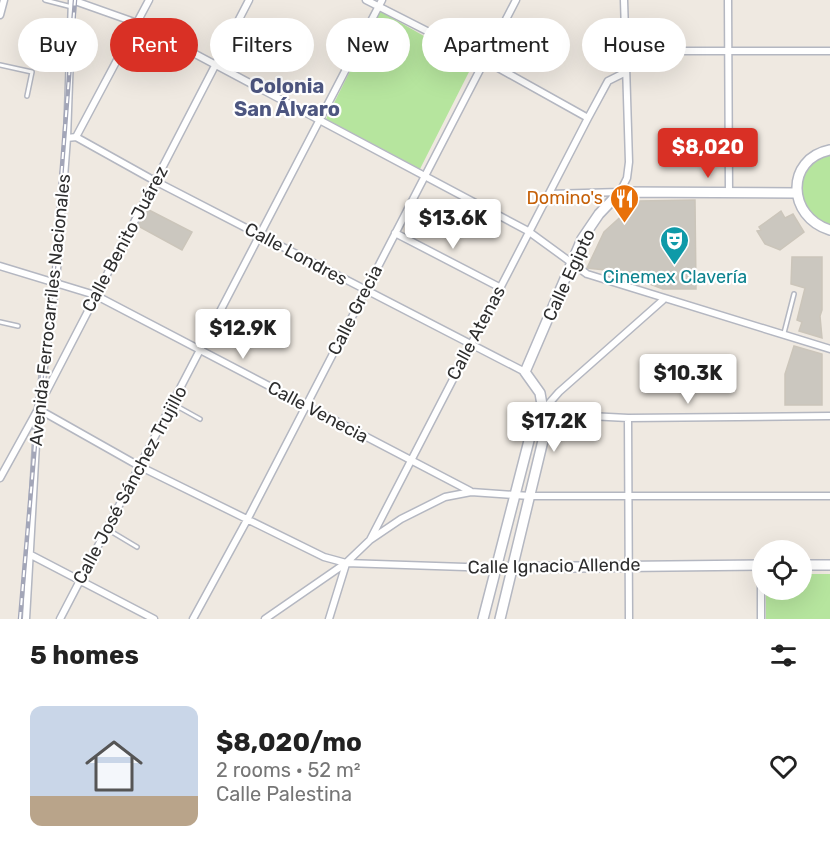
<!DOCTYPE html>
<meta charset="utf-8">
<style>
:root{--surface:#fff;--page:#f6f6f6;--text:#222;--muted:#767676;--line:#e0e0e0;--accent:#d93025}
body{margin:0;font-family:Rubik,sans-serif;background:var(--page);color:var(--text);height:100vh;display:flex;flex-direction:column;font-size:22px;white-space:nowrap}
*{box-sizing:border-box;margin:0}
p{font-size:20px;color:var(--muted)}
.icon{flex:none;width:33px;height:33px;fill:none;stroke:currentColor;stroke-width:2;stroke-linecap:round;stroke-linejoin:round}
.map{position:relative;height:619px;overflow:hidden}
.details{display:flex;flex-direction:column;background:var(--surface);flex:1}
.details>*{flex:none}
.banner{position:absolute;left:18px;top:18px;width:795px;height:54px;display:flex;gap:12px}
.controls{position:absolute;left:752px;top:540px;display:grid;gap:12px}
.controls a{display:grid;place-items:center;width:60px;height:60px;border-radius:50%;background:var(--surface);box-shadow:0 6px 24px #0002;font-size:30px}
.price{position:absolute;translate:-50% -51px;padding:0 14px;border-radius:6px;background:#fff;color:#222;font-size:20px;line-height:39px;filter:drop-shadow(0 2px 3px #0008)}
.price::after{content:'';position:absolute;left:50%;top:36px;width:18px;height:14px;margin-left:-9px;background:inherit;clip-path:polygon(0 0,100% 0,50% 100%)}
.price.on{background:var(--accent);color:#fff}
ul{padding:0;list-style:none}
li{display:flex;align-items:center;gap:18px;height:150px;padding:0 30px}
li+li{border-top:2px solid var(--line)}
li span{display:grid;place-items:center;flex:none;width:168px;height:120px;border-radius:12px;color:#555}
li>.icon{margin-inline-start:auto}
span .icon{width:72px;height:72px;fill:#fffc;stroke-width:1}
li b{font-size:26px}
h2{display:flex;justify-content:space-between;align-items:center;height:72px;padding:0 30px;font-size:26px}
.tag{padding:0 21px;border-radius:27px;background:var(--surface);box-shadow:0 6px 24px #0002;font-size:21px;line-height:54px}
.tag.on{background:var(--accent);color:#fff}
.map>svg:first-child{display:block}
.green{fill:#b6e59e}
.building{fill:#cbc7bf;stroke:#cbc5ba;stroke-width:1.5}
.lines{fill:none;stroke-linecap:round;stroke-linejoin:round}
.lane-casing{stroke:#b4b7c1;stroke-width:6}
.street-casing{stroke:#b4b7c1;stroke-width:9}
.secondary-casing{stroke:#b4b7c1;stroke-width:12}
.lane{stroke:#fff;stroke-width:3}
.street{stroke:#fff;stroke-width:6}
.secondary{stroke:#fff;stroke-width:9}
.rail-casing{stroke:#a3a6b8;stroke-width:4.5}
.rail{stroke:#fff;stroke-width:2;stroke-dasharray:7;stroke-linecap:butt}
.labels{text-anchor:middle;stroke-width:4.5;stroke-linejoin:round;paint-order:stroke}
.food-label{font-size:18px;fill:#c56008;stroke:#fff;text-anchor:end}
.street-label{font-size:18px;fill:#2e2e2e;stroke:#fff}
.culture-label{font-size:18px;fill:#0d838f;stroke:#fff}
.neighbourhood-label{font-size:20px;font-weight:bold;fill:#4d5680;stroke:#fff}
</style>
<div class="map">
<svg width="830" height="619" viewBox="0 0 830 619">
<rect width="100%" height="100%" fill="#efe9e1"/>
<path class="green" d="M380 11 473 64 420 169 326 119Z
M830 154V226C791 211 791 169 830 154Z
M801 574H830V619H766V590H801Z"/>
<path class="building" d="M695 200 696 289H663L615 271 587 268 604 232 638 201Z
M147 209 192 232 182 250 138 226Z
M781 211 785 218 793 214 804 232 780 250 765 244 757 231 761 230 759 227Z
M792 257H822V310L820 316 822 338 799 331 802 322 797 320 805 288 791 284Z
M794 346 822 354V405H785V374Z"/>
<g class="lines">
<defs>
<path id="lane" d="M45 0 72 7
M0 65 32 72 27 96
M0 322 18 326
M784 333 794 294
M173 404 200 419
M107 529 137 547"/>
<path id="street" d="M366 0 484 60 588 118
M728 0 729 193
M0 15 4 0
M625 51H830
M76 137 149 0
M67 138 76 137 155 181 525 372
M549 194 620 192 627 178 629 162 624 0
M395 233 501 288
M0 266 95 295 470 491
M663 300 559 392 545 408 570 415 628 418 830 416
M41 402 249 0
M38 409 139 466 324 557 346 563 495 568
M628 418 629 619
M0 478 37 411
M370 540 588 118 608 81 626 72
M31 555 154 619
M761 565V619
M26 619 38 409 56 282 67 138 72 0 137 23 528 231 587 274 830 349
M60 619 382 0
M193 619 247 520 516 0
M265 619 346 563 370 540 401 519 445 497 471 492 530 496H830
M329 619 346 564"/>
<path id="secondary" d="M830 150C785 159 787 217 830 230
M801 565H830
M495 568 762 565
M483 619 533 425 545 408
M500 619 546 428 540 393 525 372 582 239 599 214 620 192 796 193"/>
</defs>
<use href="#lane" class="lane-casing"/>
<use href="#street" class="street-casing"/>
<use href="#secondary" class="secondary-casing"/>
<use href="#lane" class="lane"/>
<use href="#street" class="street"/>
<use href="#secondary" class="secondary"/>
<defs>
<path id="rail" d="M20 619 38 409 53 281 75 0"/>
</defs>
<use href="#rail" class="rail-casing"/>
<use href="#rail" class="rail"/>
</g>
<defs>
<symbol id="restaurant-pin" viewBox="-11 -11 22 30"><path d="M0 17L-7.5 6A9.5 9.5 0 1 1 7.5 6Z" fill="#e8710a" stroke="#fff"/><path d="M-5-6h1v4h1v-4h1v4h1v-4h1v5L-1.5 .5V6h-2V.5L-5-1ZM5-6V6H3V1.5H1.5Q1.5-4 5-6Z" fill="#fff"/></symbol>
<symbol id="theatre-pin" viewBox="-11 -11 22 30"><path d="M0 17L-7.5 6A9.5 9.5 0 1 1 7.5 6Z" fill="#0f9aa8" stroke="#fff"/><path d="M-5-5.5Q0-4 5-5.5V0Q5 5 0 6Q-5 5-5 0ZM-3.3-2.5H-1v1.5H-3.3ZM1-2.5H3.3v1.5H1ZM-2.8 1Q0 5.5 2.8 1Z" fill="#fff"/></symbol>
</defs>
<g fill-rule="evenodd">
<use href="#restaurant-pin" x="608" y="182" width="33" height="45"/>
<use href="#theatre-pin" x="658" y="224" width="33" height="45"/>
</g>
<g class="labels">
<g class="food-label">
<text x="603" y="204">Domino's</text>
</g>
<g class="street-label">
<text transform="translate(125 239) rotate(-62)" y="6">Calle Benito Juárez</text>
<text transform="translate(296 254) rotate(28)" y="6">Calle Londres</text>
<text transform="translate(569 275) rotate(-65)" y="6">Calle Egipto</text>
<text transform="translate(50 310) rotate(-84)" y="6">Avenida Ferrocarriles Nacionales</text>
<text transform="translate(355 310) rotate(-63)" y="6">Calle Grecia</text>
<text transform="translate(476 333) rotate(-62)" y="6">Calle Atenas</text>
<text transform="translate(318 412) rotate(28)" y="6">Calle Venecia</text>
<text transform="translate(130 485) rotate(-62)" y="6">Calle José Sánchez Trujillo</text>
<text transform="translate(554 566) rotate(-1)" y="6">Calle Ignacio Allende</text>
</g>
<g class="culture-label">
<text x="675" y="283">Cinemex Clavería</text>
</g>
<g class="neighbourhood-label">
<text x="287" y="93">Colonia<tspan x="287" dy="23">San Álvaro</tspan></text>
</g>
</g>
</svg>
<div class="controls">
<a><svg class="icon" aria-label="locate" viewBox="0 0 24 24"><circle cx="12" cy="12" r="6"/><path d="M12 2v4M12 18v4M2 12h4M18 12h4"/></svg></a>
</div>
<b class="price on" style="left:708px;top:179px">$8,020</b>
<b class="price" style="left:453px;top:250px">$13.6K</b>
<b class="price" style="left:243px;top:360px">$12.9K</b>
<b class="price" style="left:688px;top:405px">$10.3K</b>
<b class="price" style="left:554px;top:453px">$17.2K</b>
<div class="banner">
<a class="tag">Buy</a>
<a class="tag on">Rent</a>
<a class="tag">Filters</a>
<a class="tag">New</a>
<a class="tag">Apartment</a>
<a class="tag">House</a>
</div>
</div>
<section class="details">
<h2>5 homes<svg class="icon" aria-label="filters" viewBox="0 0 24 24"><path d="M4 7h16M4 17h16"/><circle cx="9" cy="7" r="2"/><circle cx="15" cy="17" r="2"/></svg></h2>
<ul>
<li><span style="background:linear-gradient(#c9d6e8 75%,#b9a48a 0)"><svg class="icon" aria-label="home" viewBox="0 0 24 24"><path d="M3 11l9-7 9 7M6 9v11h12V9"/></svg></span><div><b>$8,020/mo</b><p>2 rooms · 52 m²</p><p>Calle Palestina</p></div><svg class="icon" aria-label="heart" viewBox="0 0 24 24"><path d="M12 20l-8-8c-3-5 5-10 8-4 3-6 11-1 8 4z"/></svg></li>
</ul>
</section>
